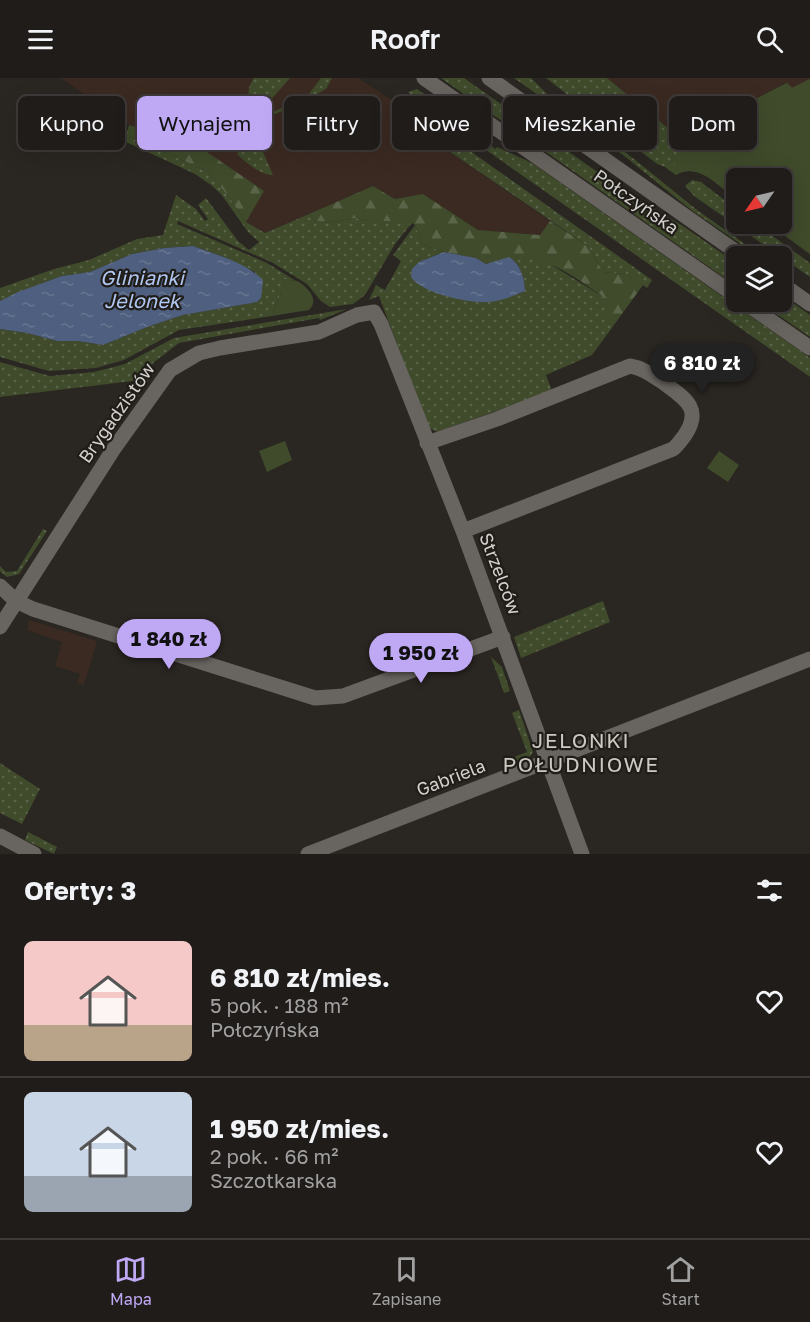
<!DOCTYPE html>
<html lang="pl">
<meta charset="utf-8">
<style>
:root{--surface:#201c1a;--page:#2d2927;--text:#f1f3f6;--muted:#a2a1a2;--line:#3d3a39;--accent:#bfa8f4}
body{margin:0;font-family:"Golos Text",sans-serif;background:var(--page);color:var(--text);height:100vh;display:flex;flex-direction:column;font-size:22px;white-space:nowrap}
*{box-sizing:border-box;margin:0}
p{font-size:20px;color:var(--muted)}
.icon{flex:none;width:33px;height:33px;fill:none;stroke:currentColor;stroke-width:2;stroke-linecap:round;stroke-linejoin:round}
.map{position:relative;height:776px;overflow:hidden}
.drawer{display:flex;flex-direction:column;background:var(--surface);flex:1}
.drawer>*{flex:none}
.hud{position:absolute;left:18px;top:18px;width:774px;height:54px;display:flex;gap:12px}
.needle{width:39px;rotate:236deg}
.controls{position:absolute;left:726px;top:90px;display:grid;gap:12px}
.controls a{display:grid;place-items:center;width:66px;height:66px;border-radius:9px;background:var(--surface);box-shadow:0 6px 24px #0002,0 0 0 2px var(--line);font-size:30px}
.price{position:absolute;translate:-50% -51px;padding:0 14px;border-radius:21px;background:var(--accent);color:#111;font-size:20px;line-height:39px;filter:drop-shadow(0 2px 3px #0008)}
.price::after{content:'';position:absolute;left:50%;top:36px;width:18px;height:14px;margin-left:-9px;background:inherit;clip-path:polygon(0 0,100% 0,50% 100%)}
.price.active{background:#222;color:#fff}
ul{padding:0;list-style:none}
li{display:flex;align-items:center;gap:18px;height:150px;padding:0 24px}
li+li{border-top:2px solid var(--line)}
li span{display:grid;place-items:center;flex:none;width:168px;height:120px;border-radius:9px;color:#555}
li>.icon{margin-inline-start:auto}
span .icon{width:72px;height:72px;fill:#fffc;stroke-width:1}
li b{font-size:26px}
h2{display:flex;justify-content:space-between;align-items:center;height:72px;padding:0 24px;font-size:26px}
.chip{padding:0 21px;border-radius:9px;background:var(--surface);box-shadow:0 6px 24px #0002,0 0 0 2px var(--line);font-size:21px;line-height:54px}
.chip.active{background:var(--accent);color:#111}
header{display:flex;justify-content:space-between;align-items:center;height:78px;padding:0 24px;background:var(--surface);font-size:27px;font-weight:600}
.tab-bar{display:flex;justify-content:space-around;align-items:center;height:84px;border-top:2px solid var(--line);background:var(--surface);font-size:16px;color:var(--muted)}
.tab-bar a{display:grid;justify-items:center;gap:3px}
.tab-bar .active{color:var(--accent)}
.map>svg:first-child{display:block}
.commercial{fill:#3b2a22}
.grass{fill:url(#grass-dots)}
.forest{fill:url(#forest-firs)}
.park{fill:#3f4b2b}
.water{fill:url(#water-ripples)}
.lines{fill:none;stroke-linecap:round;stroke-linejoin:round}
.minor{stroke:#686460;stroke-width:15}
.secondary{stroke:#686460;stroke-width:15}
.labels{text-anchor:middle;stroke-width:4.5;stroke-linejoin:round;paint-order:stroke}
.street-label{font-size:18px;fill:#d3d1ce;stroke:#201d19}
.water-label{font-size:20px;font-style:italic;fill:#b0c7f4;stroke:#201d19}
.quarter-label{font-size:21px;letter-spacing:1.5px;fill:#ccc8c2;stroke:#201d19}
</style>
<header><svg class="icon" aria-label="menu" viewBox="0 0 24 24"><path d="M4 6h16M4 12h16M4 18h16"/></svg>Roofr<svg class="icon" aria-label="search" viewBox="0 0 24 24"><circle cx="10" cy="10" r="6"/><path d="M15 15l6 6"/></svg></header>
<div class="map">
<svg width="810" height="776" viewBox="0 0 810 776">
<defs>
<pattern id="grass-dots" width="8" height="8" patternUnits="userSpaceOnUse" patternTransform="scale(1.5)"><rect width="8" height="8" fill="#3f4b2b"/><path d="M2 2h.1M6 6h.1" fill="none" stroke="#5a6449" stroke-width="1.8" stroke-linecap="round"/></pattern>
<pattern id="forest-firs" width="22" height="20" patternUnits="userSpaceOnUse" patternTransform="scale(1.5)"><rect width="22" height="20" fill="#3f4b2b"/><path d="M5 1l3.5 6h-7zM16 11l3.5 6h-7z" fill="#5a6449"/></pattern>
<pattern id="water-ripples" width="26" height="14" patternUnits="userSpaceOnUse" patternTransform="scale(1.5)"><rect width="26" height="14" fill="#4f5f7f"/><path d="M2 4q2-2 4 0t4 0M15 11q2-2 4 0t4 0" fill="none" stroke="#677590"/></pattern>
</defs>
<rect width="100%" height="100%" fill="#2a2622"/>
<path class="commercial" d="M61 0H358L412 35 406 44 550 143 540 157 478 152 423 116 395 121 373 108 265 155 246 144 263 113 129 47Z
M607 0H810V1L792 11 786 5 711 44 690 68Z
M29 542 97 563 84 607 77 605 80 596 55 588 62 564 27 552Z"/>
<path class="grass" d="M254 0H290L268 25 261 28 253 26C246 18 248 8 254 0Z
M321 0H332L326 11 308 21 310 25 297 40H294L289 30 248 48 252 58 250 60 247 59 246 56 234 58V64H231L223 57 301 21 309 16Z
M441 0H464L630 117 683 148 736 185V208Z
M514 0H531L550 19 634 81 697 132 762 178H758L690 131 623 77Z
M546 0H607L690 68 711 44 787 5 792 10 810 1V176L769 146H782V100H736V121C720 109 697 83 676 97L665 89 657 86Z
M417 11 489 63 488 65 495 71 497 69 532 85 802 274 810 280V299L476 65 408 14Z
M414 33 652 202 647 210 627 196 603 194 588 168 406 44Z
M126 57 207 93 229 119 246 144 265 155 309 136 315 143 334 144 355 140 369 143H409L412 145 395 166 365 217 353 226 330 229 321 223 307 206 273 185 178 143 177 146 267 185 296 203 281 201V215L272 238 179 252 124 282 96 290 49 293 0 279V251L27 255 57 263H78L103 267 147 249 183 237 257 224 261 220 255 194 224 179 193 168 164 170 132 176 90 194 62 198 19 214 0 223V210L54 191 89 182 137 161 163 157 176 117 196 131 205 143 208 141 198 127 206 120 238 163 249 172 259 164 248 154 221 116 211 107 195 96 124 63Z
M257 70 263 74 273 97C261 97 246 85 237 76L239 73Z
M692 102 701 104 736 131V146H756L810 185V199L694 118 685 108Z
M415 147 422 166 444 174 419 184 439 216C475 223 490 228 525 213 525 201 520 185 509 179L533 180 547 184 605 220C611 229 605 236 614 247L592 277 546 297 552 313 437 354 428 349 379 218 369 222 376 207 385 212 401 183 393 177Z
M782 217 810 237V259L759 224H782Z
M347 231 320 242 319 240 179 265 153 285 142 301H149L116 348 113 345 141 302 0 319V284L50 298 94 294 125 286 174 260Z
M43 451 47 453 19 496 7 499 0 493V488L6 494 17 493Z
M603 523 610 544 521 580 514 559Z
M491 579 502 589 510 613 504 615Z
M519 632 533 674 530 679 505 689 503 683 527 674 512 635Z
M0 685 40 711 22 746 0 735Z
M28 754 57 769 54 776 25 762Z"/>
<path class="forest" d="M129 47 201 70 264 113 246 144 229 119 207 93 126 57Z
M373 108 395 121 423 116 478 152 540 157 550 143 588 168 603 194 627 196 643 207 614 247C602 234 611 230 605 220 564 192 538 169 486 186L476 180 444 174 422 166 415 147 409 143H369L355 140 334 144 315 143 309 136Z"/>
<path class="park" d="M810 1V176L769 146H782V100H736V121C720 109 697 83 676 97L670 92 711 44 787 5 792 10Z
M281 201C286 202 292 202 297 203 308 209 320 222 309 232L272 238 281 215Z
M285 363 292 382 267 394 259 373Z
M719 373 739 387 728 404 707 390Z"/>
<path class="water" d="M193 168C217 177 245 184 263 202L261 220 257 224 183 237 147 249 103 267 78 263H57L27 255 0 251V223L18 214 62 198 90 194 132 176 164 170Z
M444 174 476 180 486 186 509 179C520 185 525 201 525 213 513 218 502 223 489 224 468 225 423 216 411 199L412 191 419 184Z"/>
<g class="lines">
<path class="minor" d="M427 365 497 341 630 288C643 290 653 298 664 305 684 320 703 330 685 357 681 362 678 367 673 371L463 453
M0 508 16 523 33 531 315 620 343 618 503 559
M0 549 113 372 170 292 199 275 220 270 319 254 357 237 374 234 381 246 463 453 582 776
M0 758 34 776
M308 776 810 581"/>
<path class="secondary" d="M424 0 736 218
M489 0 742 178
M782 206 810 226
M744 224 810 270"/>
</g>
<g class="labels">
<g class="street-label">
<text transform="translate(636 124) rotate(35)" y="6">Połczyńska</text>
<text transform="translate(117 335) rotate(-55)" y="6">Brygadzistów</text>
<text transform="translate(500 496) rotate(69)" y="6">Strzelców</text>
<text transform="translate(451 700) rotate(-21)" y="6">Gabriela</text>
</g>
<g class="water-label">
<text x="142" y="207">Glinianki<tspan x="142" dy="23">Jelonek</tspan></text>
</g>
<g class="quarter-label">
<text x="581" y="670">JELONKI<tspan x="581" dy="24">POŁUDNIOWE</tspan></text>
</g>
</g>
</svg>
<div class="controls">
<a><svg class="needle" viewBox="-14 -14 28 28"><path d="M0-13l5 13h-10z" fill="#e53935"/><path d="M0 13l5-13h-10z" fill="#a2a1a2"/></svg></a>
<a><svg class="icon" aria-label="layers" viewBox="0 0 24 24"><path d="M12 4l9 5-9 5-9-5zM3 14l9 5 9-5"/></svg></a>
</div>
<b class="price active" style="left:702px;top:316px">6 810 zł</b>
<b class="price" style="left:169px;top:592px">1 840 zł</b>
<b class="price" style="left:421px;top:606px">1 950 zł</b>
<div class="hud">
<a class="chip">Kupno</a>
<a class="chip active">Wynajem</a>
<a class="chip">Filtry</a>
<a class="chip">Nowe</a>
<a class="chip">Mieszkanie</a>
<a class="chip">Dom</a>
</div>
</div>
<section class="drawer">
<h2>Oferty: 3<svg class="icon" aria-label="filters" viewBox="0 0 24 24"><path d="M4 7h16M4 17h16"/><circle cx="9" cy="7" r="2"/><circle cx="15" cy="17" r="2"/></svg></h2>
<ul>
<li><span style="background:linear-gradient(#f6c9c9 70%,#b9a48a 0)"><svg class="icon" aria-label="home" viewBox="0 0 24 24"><path d="M3 11l9-7 9 7M6 9v11h12V9"/></svg></span><div><b>6 810 zł/mies.</b><p>5 pok. · 188 m²</p><p>Połczyńska</p></div><svg class="icon" aria-label="heart" viewBox="0 0 24 24"><path d="M12 20l-8-8c-3-5 5-10 8-4 3-6 11-1 8 4z"/></svg></li>
<li><span style="background:linear-gradient(#c9d6e8 70%,#9aa5b1 0)"><svg class="icon" aria-label="home" viewBox="0 0 24 24"><path d="M3 11l9-7 9 7M6 9v11h12V9"/></svg></span><div><b>1 950 zł/mies.</b><p>2 pok. · 66 m²</p><p>Szczotkarska</p></div><svg class="icon" aria-label="heart" viewBox="0 0 24 24"><path d="M12 20l-8-8c-3-5 5-10 8-4 3-6 11-1 8 4z"/></svg></li>
</ul>
</section>
<nav class="tab-bar">
<a class="active"><svg class="icon" aria-label="map" viewBox="0 0 24 24"><path d="M3 6l6-2 6 2 6-2v14l-6 2-6-2-6 2zM9 4v14M15 6v14"/></svg>Mapa</a>
<a><svg class="icon" aria-label="saved" viewBox="0 0 24 24"><path d="M7 4h10v16l-5-4-5 4z"/></svg>Zapisane</a>
<a><svg class="icon" aria-label="home" viewBox="0 0 24 24"><path d="M3 11l9-7 9 7M6 9v11h12V9"/></svg>Start</a>
</nav>
